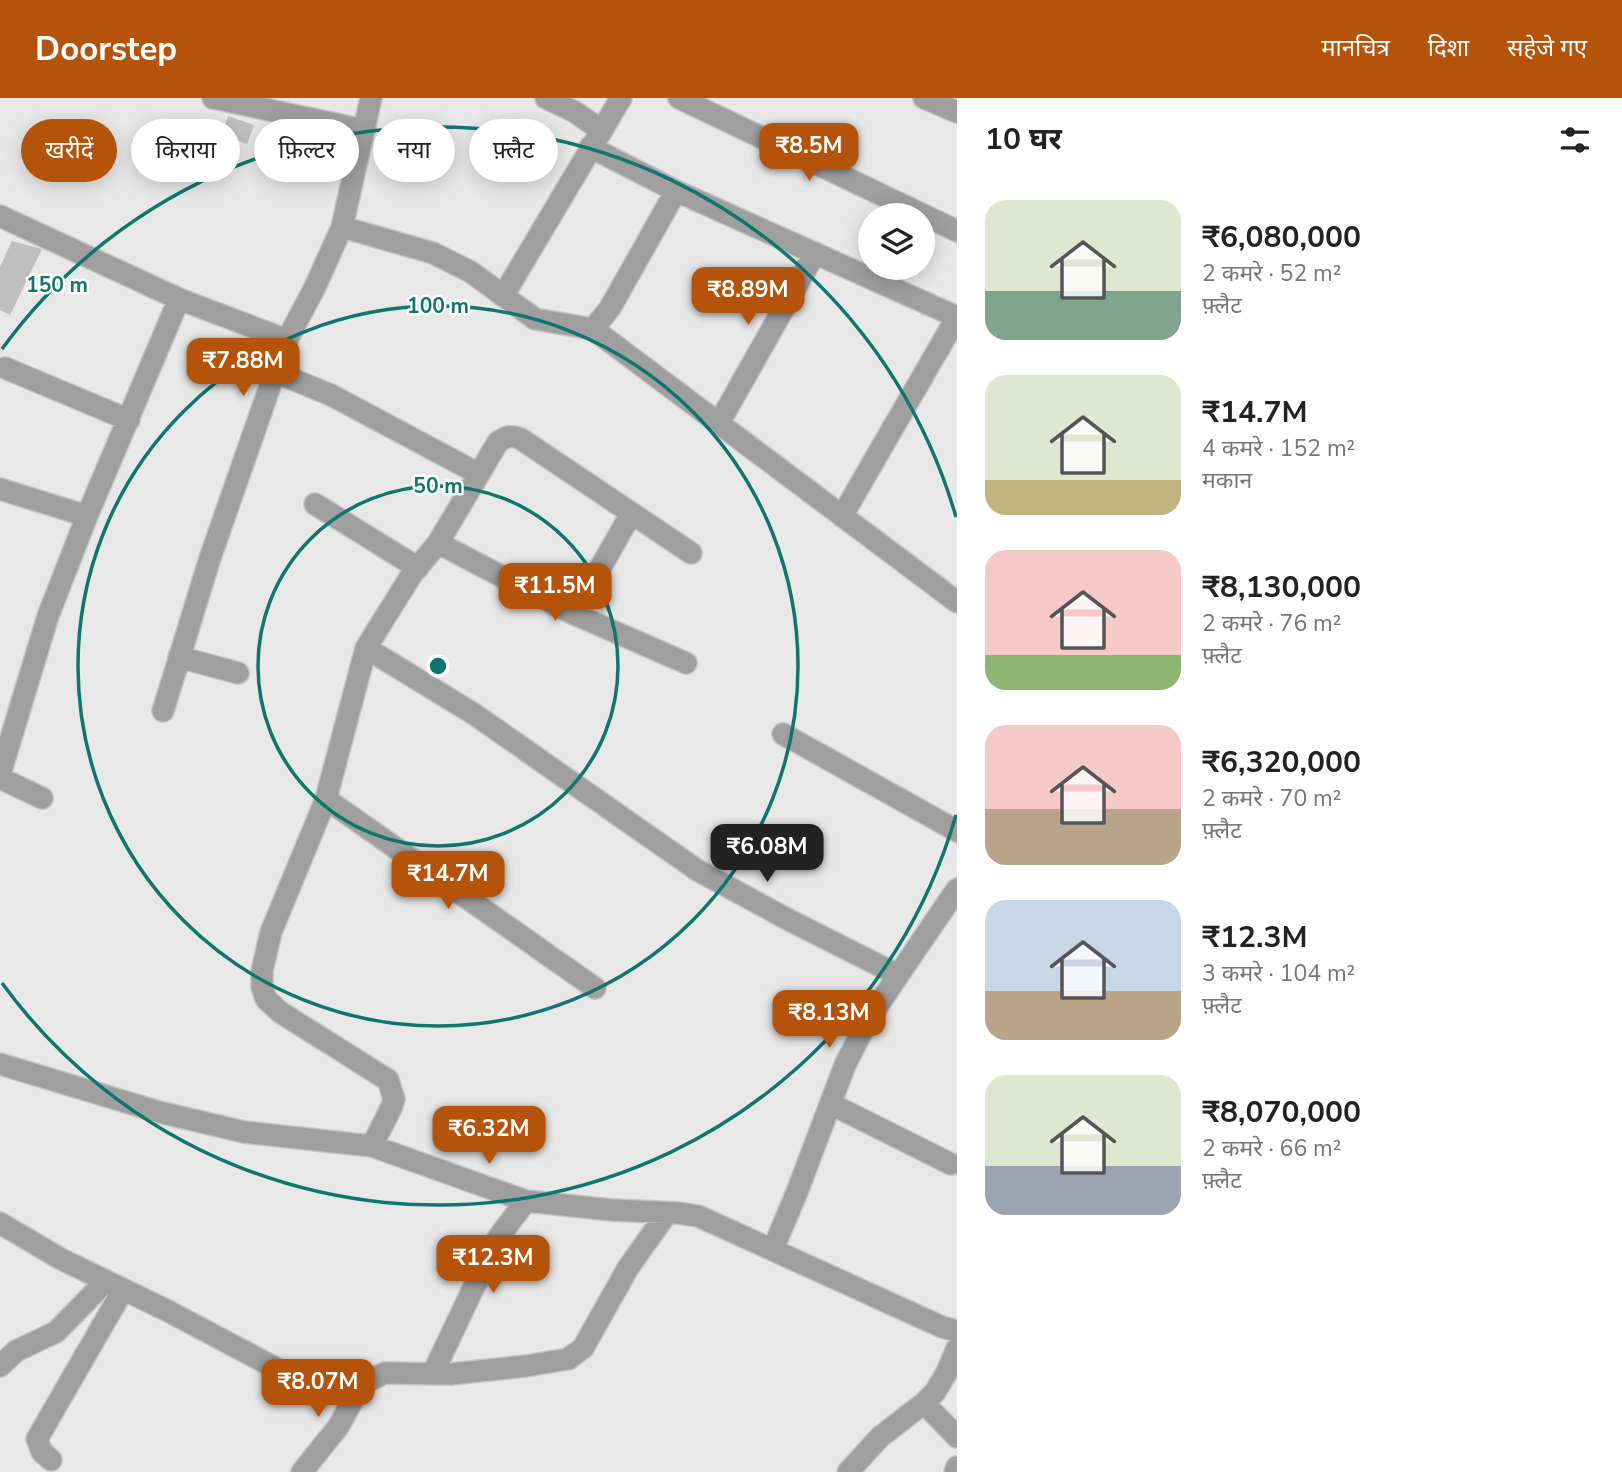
<!DOCTYPE html>
<html lang="hi">
<meta charset="utf-8">
<style>
:root{--surface:#fff;--page:#f6f6f6;--text:#222;--muted:#767676;--accent:#b45309}
body{margin:0;font-family:"Nunito Sans","Noto Sans Devanagari",sans-serif;background:var(--page);color:var(--text);height:100vh;display:flex;flex-direction:column;font-size:26px;white-space:nowrap}
*{box-sizing:border-box;margin:0}
p{font-size:23px;color:var(--muted)}
.icon{flex:none;width:38px;height:38px;fill:none;stroke:currentColor;stroke-width:2;stroke-linecap:round;stroke-linejoin:round}
.map{position:relative;flex:1;overflow:hidden}
.drawer{display:flex;flex-direction:column;background:var(--surface);width:665px}
.drawer>*{flex:none}
.hud{position:absolute;left:21px;top:21px;width:665px;height:63px;display:flex;gap:14px}
.fabs{position:absolute;left:858px;top:105px;display:grid;gap:14px}
.fabs a{display:grid;place-items:center;width:77px;height:77px;border-radius:50%;background:var(--surface);box-shadow:0 4px 18px #0003;font-size:35px}
.price{position:absolute;translate:-50% -60px;padding:0 16px;border-radius:14px;background:var(--accent);color:#fff;font-size:23px;line-height:46px;filter:drop-shadow(0 2px 4px #0008)}
.price::after{content:'';position:absolute;left:50%;top:42px;width:21px;height:16px;margin-left:-10px;background:inherit;clip-path:polygon(0 0,100% 0,50% 100%)}
.price.selected{background:#222;color:#fff}
ul{padding:0;list-style:none}
li{display:flex;align-items:center;gap:21px;height:175px;padding:0 28px}
li span{display:grid;place-items:center;flex:none;width:196px;height:140px;border-radius:21px;color:#555}
li>.icon{margin-inline-start:auto}
span .icon{width:84px;height:84px;fill:#fffc;stroke-width:1}
li b{font-size:30px}
h2{display:flex;justify-content:space-between;align-items:center;height:84px;padding:0 28px;font-size:30px}
.tag{padding:0 24px;border-radius:32px;background:var(--surface);box-shadow:0 4px 18px #0003;font-size:24px;line-height:63px}
.tag.selected{background:var(--accent);color:#fff}
header{display:flex;align-items:center;gap:42px;box-sizing:border-box;height:98px;padding:0 35px;background:var(--accent);color:#fff}
header strong{font-size:33px}
nav{display:flex;gap:38px;margin-inline-start:auto;font-size:24px}
main{display:flex;flex:1;min-height:0}
.map>svg:first-child{display:block}
.building{fill:#c0c0c1}
.lines{fill:none;stroke-linecap:round;stroke-linejoin:round}
.minor-casing{stroke:#c4c4c5;stroke-width:24}
.minor{stroke:#9f9f9f;stroke-width:21}
.ring{fill:none;stroke:#0f766e;stroke-width:3.5}
.centre{fill:#0f766e;stroke:#fff;stroke-width:3.5}
.ring-label{font-size:21px;text-anchor:middle;font-weight:bold;fill:#0f766e;stroke:#fff;stroke-width:5;stroke-linejoin:round;paint-order:stroke}
</style>
<header>
<strong>Doorstep</strong>
<nav><a>मानचित्र</a><a>दिशा</a><a>सहेजे गए</a></nav>
</header>
<main>
<div class="map">
<svg width="957" height="1374" viewBox="0 0 957 1374">
<rect width="100%" height="100%" fill="#e8e8e9"/>
<path class="building" d="M228 18 254 27 247 46 221 36Z
M12 143 42 151 10 217 0 212V169Z"/>
<g class="lines">
<defs>
<path id="minor" d="M213 0 364 32
M546 0 575 14 601 32
M679 0 957 133
M924 0 957 14
M590 49 676 93 957 219
M0 118 179 201 287 242
M342 129 433 155 471 174 535 221 593 231 957 504
M503 198 621 0
M593 231 610 210 676 93
M5 270 129 322
M275 274 331 297 479 376
M719 325 815 155
M0 391 87 418
M315 406 418 470
M631 416 574 516 686 565
M842 418 957 219
M438 445 574 516
M366 550 474 616 697 772 789 822 898 877
M179 559 238 575
M163 613 210 460 275 274 287 242 315 189 342 129 371 0
M783 636 957 733
M0 676 48 518 87 418 179 201
M0 680 42 700
M326 701 595 890
M0 966 159 1014 244 1034 372 1048 526 1103 612 1112 678 1115 698 1118 942 1229 957 1233
M831 1006 951 1066
M372 1048 392 1008 394 1001 388 982 280 914 266 901 262 889V873L271 834 326 701 366 550 412 476 438 445 498 344C507 338 511 337 521 341L691 455
M0 1125 61 1161 168 1213 300 1283 315 1288 344 1290 362 1286 385 1275 451 1276 526 1268 568 1261 583 1250 628 1170 667 1115
M773 1151 797 1094 845 967 868 922 957 791
M0 1268 16 1253 56 1234 105 1184
M433 1275 491 1153 500 1137 526 1103
M924 1305 957 1339
M51 1362 42 1354 37 1341 123 1192
M302 1374 338 1329 362 1286
M848 1374 880 1339 924 1305 935 1294 947 1274 957 1250
M955 1374 957 1369"/>
</defs>
<use href="#minor" class="minor-casing"/>
<use href="#minor" class="minor"/>
</g>
<g class="ring">
<circle cx="438" cy="568" r="180"/>
<circle cx="438" cy="568" r="360"/>
<path d="M956 717A539 539 0 0 1 2 885M2 251A539 539 0 0 1 956 419"/>
</g>
<circle cx="438" cy="568" r="10" class="centre"/>
<g class="ring-label">
<text x="57" y="194">150 m</text>
<text x="438" y="215">100 m</text>
<text x="438" y="395">50 m</text>
</g>
</svg>
<div class="fabs">
<a><svg class="icon" aria-label="layers" viewBox="0 0 24 24"><path d="M12 4l9 5-9 5-9-5zM3 14l9 5 9-5"/></svg></a>
</div>
<b class="price" style="left:809px;top:85px">₹8.5M</b>
<b class="price" style="left:748px;top:229px">₹8.89M</b>
<b class="price" style="left:243px;top:300px">₹7.88M</b>
<b class="price" style="left:555px;top:525px">₹11.5M</b>
<b class="price selected" style="left:767px;top:786px">₹6.08M</b>
<b class="price" style="left:448px;top:813px">₹14.7M</b>
<b class="price" style="left:829px;top:952px">₹8.13M</b>
<b class="price" style="left:489px;top:1068px">₹6.32M</b>
<b class="price" style="left:493px;top:1197px">₹12.3M</b>
<b class="price" style="left:318px;top:1321px">₹8.07M</b>
<div class="hud">
<a class="tag selected">खरीदें</a>
<a class="tag">किराया</a>
<a class="tag">फ़िल्टर</a>
<a class="tag">नया</a>
<a class="tag">फ़्लैट</a>
</div>
</div>
<section class="drawer">
<h2>10 घर<svg class="icon" aria-label="filters" viewBox="0 0 24 24"><path d="M4 7h16M4 17h16"/><circle cx="9" cy="7" r="2"/><circle cx="15" cy="17" r="2"/></svg></h2>
<ul>
<li><span style="background:linear-gradient(#dfe7d0 65%,#7fa58c 0)"><svg class="icon" aria-label="home" viewBox="0 0 24 24"><path d="M3 11l9-7 9 7M6 9v11h12V9"/></svg></span><div><b>₹6,080,000</b><p>2 कमरे · 52 m²</p><p>फ़्लैट</p></div></li>
<li><span style="background:linear-gradient(#dfe7d0 75%,#c2b280 0)"><svg class="icon" aria-label="home" viewBox="0 0 24 24"><path d="M3 11l9-7 9 7M6 9v11h12V9"/></svg></span><div><b>₹14.7M</b><p>4 कमरे · 152 m²</p><p>मकान</p></div></li>
<li><span style="background:linear-gradient(#f6c9c9 75%,#8fb573 0)"><svg class="icon" aria-label="home" viewBox="0 0 24 24"><path d="M3 11l9-7 9 7M6 9v11h12V9"/></svg></span><div><b>₹8,130,000</b><p>2 कमरे · 76 m²</p><p>फ़्लैट</p></div></li>
<li><span style="background:linear-gradient(#f6c9c9 60%,#b9a48a 0)"><svg class="icon" aria-label="home" viewBox="0 0 24 24"><path d="M3 11l9-7 9 7M6 9v11h12V9"/></svg></span><div><b>₹6,320,000</b><p>2 कमरे · 70 m²</p><p>फ़्लैट</p></div></li>
<li><span style="background:linear-gradient(#c9d6e8 65%,#b9a48a 0)"><svg class="icon" aria-label="home" viewBox="0 0 24 24"><path d="M3 11l9-7 9 7M6 9v11h12V9"/></svg></span><div><b>₹12.3M</b><p>3 कमरे · 104 m²</p><p>फ़्लैट</p></div></li>
<li><span style="background:linear-gradient(#dfe7d0 65%,#9aa5b1 0)"><svg class="icon" aria-label="home" viewBox="0 0 24 24"><path d="M3 11l9-7 9 7M6 9v11h12V9"/></svg></span><div><b>₹8,070,000</b><p>2 कमरे · 66 m²</p><p>फ़्लैट</p></div></li>
</ul>
</section>
</main>
